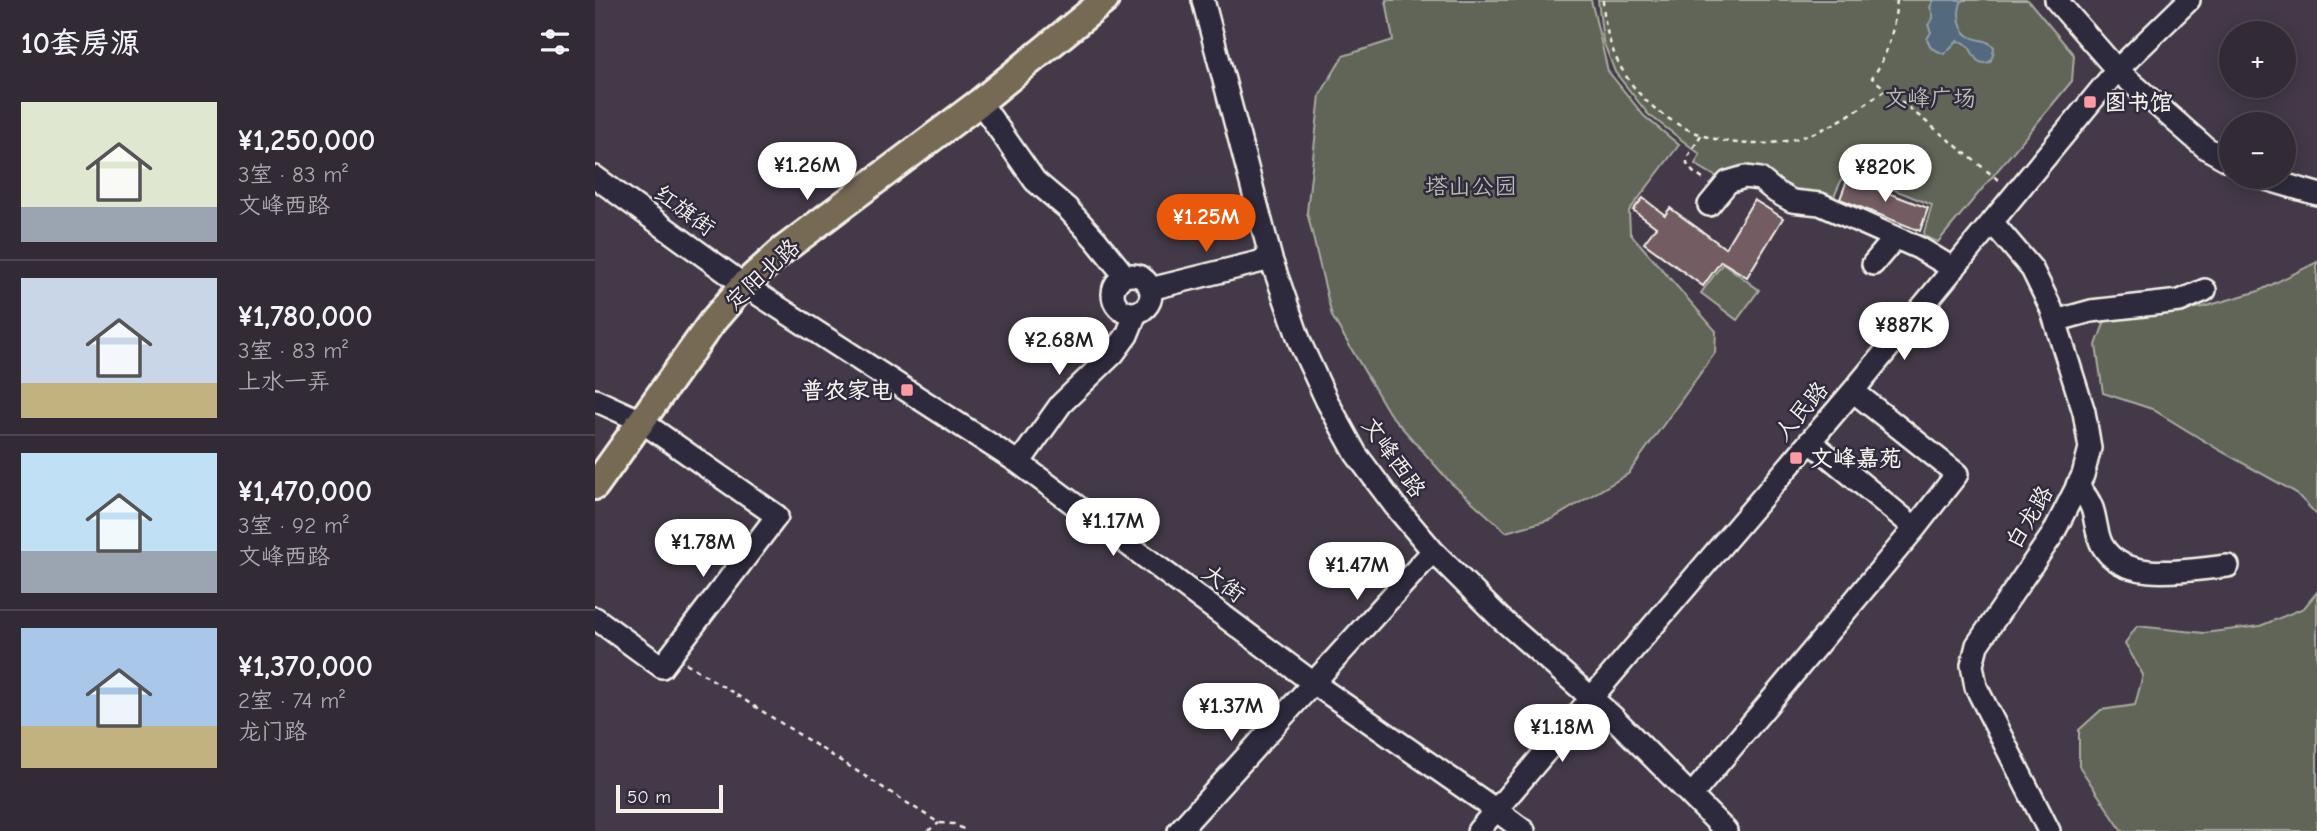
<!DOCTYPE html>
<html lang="zh">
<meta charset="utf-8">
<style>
:root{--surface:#322b36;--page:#3d3742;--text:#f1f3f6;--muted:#a8a7ad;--line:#4d4751;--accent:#ea580c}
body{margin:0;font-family:"Comic Neue","LXGW WenKai TC",sans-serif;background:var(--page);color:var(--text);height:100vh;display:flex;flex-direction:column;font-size:26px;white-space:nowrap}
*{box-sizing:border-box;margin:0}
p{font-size:23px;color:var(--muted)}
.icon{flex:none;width:38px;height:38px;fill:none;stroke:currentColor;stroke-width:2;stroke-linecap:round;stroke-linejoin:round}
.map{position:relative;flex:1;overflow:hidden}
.panel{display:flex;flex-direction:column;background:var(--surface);width:595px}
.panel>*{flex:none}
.tools{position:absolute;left:1624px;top:21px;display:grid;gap:14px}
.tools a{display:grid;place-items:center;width:77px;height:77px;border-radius:50%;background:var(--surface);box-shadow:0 4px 18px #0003,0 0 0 2px var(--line);font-size:35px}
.scale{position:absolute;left:21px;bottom:18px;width:107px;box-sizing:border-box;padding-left:7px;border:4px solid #f4f1e8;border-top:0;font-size:19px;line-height:24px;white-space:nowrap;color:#f4f1e8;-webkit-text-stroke:5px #2f2a3d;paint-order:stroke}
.price{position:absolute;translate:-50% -60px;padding:0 16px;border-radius:24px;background:#fff;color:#222;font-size:23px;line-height:46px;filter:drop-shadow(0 2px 4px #0008)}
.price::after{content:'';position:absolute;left:50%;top:42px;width:21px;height:16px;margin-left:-10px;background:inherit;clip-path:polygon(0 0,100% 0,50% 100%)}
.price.on{background:var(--accent);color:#fff}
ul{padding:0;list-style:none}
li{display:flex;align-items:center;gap:21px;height:175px;padding:0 21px}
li+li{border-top:2px solid var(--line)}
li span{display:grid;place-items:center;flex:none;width:196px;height:140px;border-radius:0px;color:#555}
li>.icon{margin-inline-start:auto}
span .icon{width:84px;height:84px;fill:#fffc;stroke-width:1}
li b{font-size:30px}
h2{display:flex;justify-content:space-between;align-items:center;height:84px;padding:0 21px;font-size:30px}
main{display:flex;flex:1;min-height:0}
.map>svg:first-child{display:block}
.green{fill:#606558;stroke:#aaaba0;stroke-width:2}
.water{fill:#52697d;stroke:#939fa8;stroke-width:2}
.building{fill:#735d62;stroke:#f4f1e8;stroke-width:2}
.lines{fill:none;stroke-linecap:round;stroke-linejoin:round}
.minor-casing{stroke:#f4f1e8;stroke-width:26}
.major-casing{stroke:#f4f1e8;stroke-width:32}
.path{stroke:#f4f1e8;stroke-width:2.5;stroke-dasharray:5 5;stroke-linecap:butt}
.minor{stroke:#2f2a3d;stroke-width:21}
.major{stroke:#766a55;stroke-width:26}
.poi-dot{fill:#ff9aa2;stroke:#2f2a3d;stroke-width:2.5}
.labels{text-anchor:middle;stroke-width:5;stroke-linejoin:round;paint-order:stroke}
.park-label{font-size:23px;fill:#b9b9ae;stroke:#2f2a3d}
.poi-label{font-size:23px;font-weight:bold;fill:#f4f1e8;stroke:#2f2a3d;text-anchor:start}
.street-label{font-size:23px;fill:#f4f1e8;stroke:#2f2a3d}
</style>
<main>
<section class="panel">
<h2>10套房源<svg class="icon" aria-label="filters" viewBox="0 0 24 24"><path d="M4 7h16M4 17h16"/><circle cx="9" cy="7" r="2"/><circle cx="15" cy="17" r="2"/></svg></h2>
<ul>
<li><span style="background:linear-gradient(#dfe7d0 75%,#9aa5b1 0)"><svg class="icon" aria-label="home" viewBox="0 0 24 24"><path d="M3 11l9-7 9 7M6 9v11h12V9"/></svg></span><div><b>¥1,250,000</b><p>3室 · 83 m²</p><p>文峰西路</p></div></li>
<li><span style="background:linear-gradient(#c9d6e8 75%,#c2b280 0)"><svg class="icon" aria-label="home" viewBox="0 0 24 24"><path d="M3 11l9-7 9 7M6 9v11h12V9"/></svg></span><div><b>¥1,780,000</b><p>3室 · 83 m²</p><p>上水一弄</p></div></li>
<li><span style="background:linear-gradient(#bfe0f5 70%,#9aa5b1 0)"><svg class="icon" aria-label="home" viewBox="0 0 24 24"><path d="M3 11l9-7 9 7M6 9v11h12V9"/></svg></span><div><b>¥1,470,000</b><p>3室 · 92 m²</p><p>文峰西路</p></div></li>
<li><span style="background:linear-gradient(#a9c7e8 70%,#c2b280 0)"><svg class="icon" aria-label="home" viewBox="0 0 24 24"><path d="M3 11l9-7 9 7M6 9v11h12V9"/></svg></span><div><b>¥1,370,000</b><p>2室 · 74 m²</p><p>龙门路</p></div></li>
</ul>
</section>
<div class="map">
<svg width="1722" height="831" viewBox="0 0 1722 831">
<rect width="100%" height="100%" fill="#433948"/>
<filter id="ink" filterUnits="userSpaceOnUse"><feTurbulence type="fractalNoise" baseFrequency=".0143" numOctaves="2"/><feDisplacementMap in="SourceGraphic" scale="14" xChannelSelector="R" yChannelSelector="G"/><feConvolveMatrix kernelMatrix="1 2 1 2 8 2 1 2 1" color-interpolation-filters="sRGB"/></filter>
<g filter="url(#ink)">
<path class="green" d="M791 0H996L1013 71 1049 116 1084 145 1034 211 1035 233 1121 331 1120 353 1033 474 957 519 911 532 855 482 794 413 737 316 712 212 725 95 748 56 798 40Z
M1003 0H1433L1479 55 1477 81 1343 242 1328 236 1337 205 1251 170 1237 201 1194 191 1161 169 1120 176 1100 164 1105 154 1053 114 1020 72 1008 41Z
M1722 262V515L1700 492 1624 450 1557 409 1508 393 1501 345 1510 321 1608 307 1664 291Z
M1128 263 1164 290 1142 320 1106 293Z
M1722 592V831H1527L1484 766V730L1506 710 1540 705 1548 675 1530 643 1542 626 1609 633 1665 626 1709 608Z"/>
<path class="water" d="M1339 0H1367C1362 11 1363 29 1374 36 1383 42 1389 37 1399 47L1398 55 1395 62C1374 68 1382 42 1362 41L1349 54 1336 48 1332 39 1336 32 1333 25C1340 18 1339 16 1335 7Z"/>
<path class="building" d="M1253 178 1333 208 1325 231 1245 199Z
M1048 198 1070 215 1075 208 1130 248 1159 200 1188 218 1152 277 1126 261 1108 286 1049 243 1061 227 1038 210Z"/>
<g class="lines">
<defs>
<path id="minor" d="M608 0 676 259 706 345 732 401 761 454 800 506 838 551 904 617 1017 716 1131 831
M1461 0 1522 70 1611 148 1636 162
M385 102 440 181 472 208 501 240 530 276
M0 177 149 285 424 463 717 682 901 810 883 831
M1664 177 1722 194
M1114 205 1133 182 1150 177 1165 179 1181 192 1197 201 1225 204 1324 248 1359 269
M1397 222 1437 269 1456 308 1489 412 1495 448 1488 475 1458 534 1382 645 1377 665 1381 687 1454 831
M1278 264 1300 238
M518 294a19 19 0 1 1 38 0a19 19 0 1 1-38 0Z
M555 289 676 259
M1460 321 1496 311 1585 301 1610 290
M0 400 46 421 182 516 67 667 0 618
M1215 441 1320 528
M424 463 466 404 518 354 532 335 541 313
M1482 485C1488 492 1494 499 1497 508 1501 519 1501 534 1507 545 1529 585 1596 569 1633 566
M1097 795 1320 528 1362 474 1258 391
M584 831 838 551
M929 831 901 810 1258 391 1522 70 1594 0"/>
<path id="major" d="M0 486 117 322 149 285 188 250 385 102 510 0"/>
</defs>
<use href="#minor" class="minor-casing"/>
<use href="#major" class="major-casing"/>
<path class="path" d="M1008 0C1011 102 1108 164 1204 138 1238 128 1263 110 1291 89
M1302 0C1299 28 1294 54 1277 78L1407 183
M1106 135 1092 158V164L1098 172 1112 182
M91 663 344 823 359 824 372 831
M333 831 344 823"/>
<use href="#minor" class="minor"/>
<use href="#major" class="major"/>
</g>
</g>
<g class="poi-dot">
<rect x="1488" y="95" width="14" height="14" rx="3.5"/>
<rect x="305" y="383" width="14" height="14" rx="3.5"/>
<rect x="1194" y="451" width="14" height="14" rx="3.5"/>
</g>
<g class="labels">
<g class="park-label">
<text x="1335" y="106">文峰广场</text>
<text x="876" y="194">塔山公园</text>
</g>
<g class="poi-label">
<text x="1509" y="110">图书馆</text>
<text x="298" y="398" text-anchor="end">普农家电</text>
<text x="1215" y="466">文峰嘉苑</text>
</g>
<g class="street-label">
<text transform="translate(90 210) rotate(36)" y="8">红旗街</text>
<text transform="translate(167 274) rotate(-43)" y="8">定阳北路</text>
<text transform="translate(1206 411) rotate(-50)" y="8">人民路</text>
<text transform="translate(799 457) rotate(55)" y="8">文峰西路</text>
<text transform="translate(1434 517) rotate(-59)" y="8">白龙路</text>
<text transform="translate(629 583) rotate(37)" y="8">大街</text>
</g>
</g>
</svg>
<div class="tools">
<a>+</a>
<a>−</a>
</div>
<div class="scale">50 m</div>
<b class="price" style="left:212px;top:202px">¥1.26M</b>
<b class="price" style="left:1290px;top:204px">¥820K</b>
<b class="price on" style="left:611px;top:254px">¥1.25M</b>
<b class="price" style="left:1309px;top:362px">¥887K</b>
<b class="price" style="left:464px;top:377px">¥2.68M</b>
<b class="price" style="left:518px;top:558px">¥1.17M</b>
<b class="price" style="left:108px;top:579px">¥1.78M</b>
<b class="price" style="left:762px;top:602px">¥1.47M</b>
<b class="price" style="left:636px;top:743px">¥1.37M</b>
<b class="price" style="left:967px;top:764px">¥1.18M</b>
</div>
</main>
